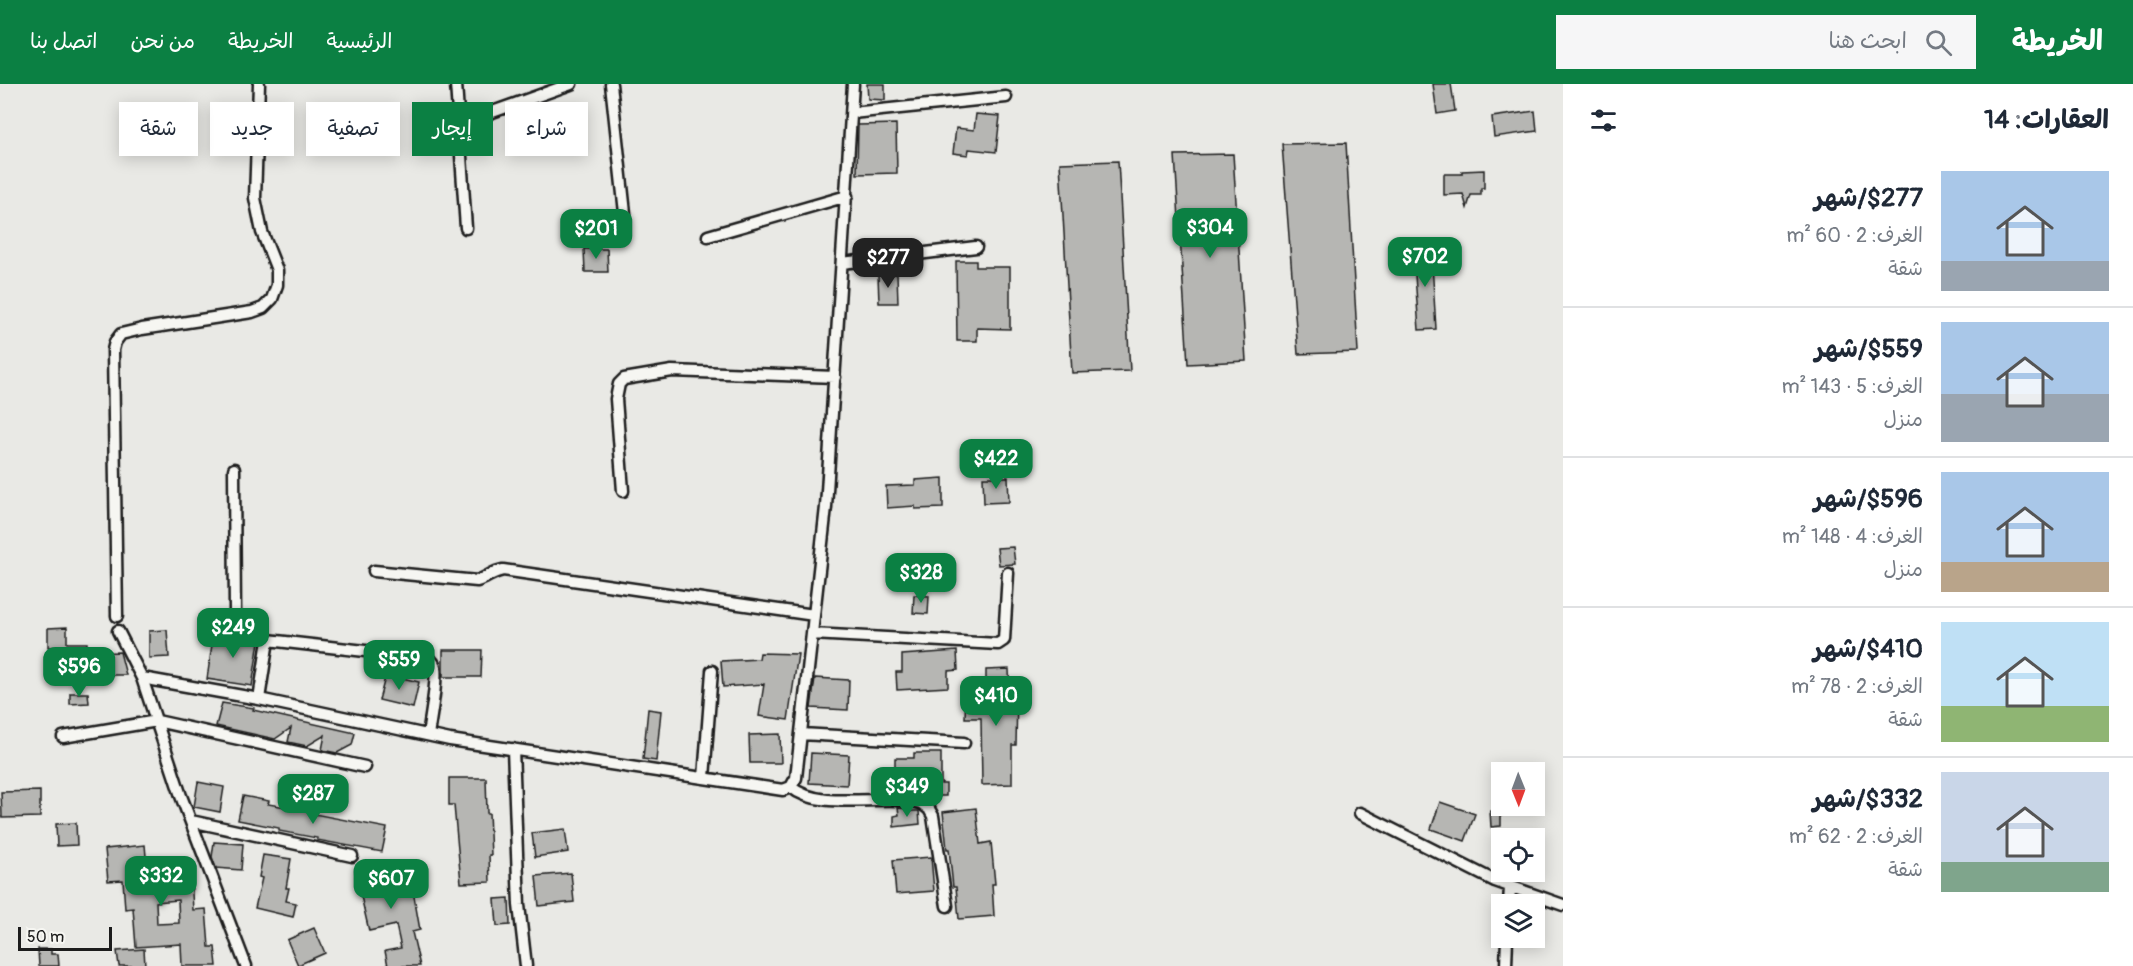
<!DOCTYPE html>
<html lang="ar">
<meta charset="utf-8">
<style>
:root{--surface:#fff;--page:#f6f6f7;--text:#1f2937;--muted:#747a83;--line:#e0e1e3;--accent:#0b8043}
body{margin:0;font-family:Pangolin,"Playpen Sans Arabic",sans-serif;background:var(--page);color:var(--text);direction:rtl;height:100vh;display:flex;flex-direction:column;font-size:22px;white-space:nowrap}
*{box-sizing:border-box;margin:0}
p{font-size:20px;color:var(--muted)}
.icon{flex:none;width:33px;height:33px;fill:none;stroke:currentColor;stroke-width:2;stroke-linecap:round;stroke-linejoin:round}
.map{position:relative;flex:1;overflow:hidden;direction:ltr}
.panel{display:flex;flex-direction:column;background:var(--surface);width:570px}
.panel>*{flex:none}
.banner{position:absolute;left:18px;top:18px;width:570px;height:54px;direction:rtl;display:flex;gap:12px}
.needle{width:39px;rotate:179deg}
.controls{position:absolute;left:1491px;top:678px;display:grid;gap:12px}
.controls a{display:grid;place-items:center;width:54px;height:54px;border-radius:0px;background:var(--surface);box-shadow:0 3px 15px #0003;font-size:30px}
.scale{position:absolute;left:18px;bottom:15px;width:94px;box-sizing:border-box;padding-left:6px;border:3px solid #1c1c1c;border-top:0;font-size:16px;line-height:21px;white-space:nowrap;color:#1c1c1c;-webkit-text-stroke:4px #f6f6f2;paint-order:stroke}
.price{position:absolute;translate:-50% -51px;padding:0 14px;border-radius:12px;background:var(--accent);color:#fff;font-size:20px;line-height:39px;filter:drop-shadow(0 2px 3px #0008)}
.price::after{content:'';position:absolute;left:50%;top:36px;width:18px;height:14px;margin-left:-9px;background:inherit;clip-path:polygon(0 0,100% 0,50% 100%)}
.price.current{background:#222;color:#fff}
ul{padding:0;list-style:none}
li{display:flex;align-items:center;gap:18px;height:150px;padding:0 24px}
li+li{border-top:2px solid var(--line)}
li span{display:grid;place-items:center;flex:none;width:168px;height:120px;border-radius:0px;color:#555}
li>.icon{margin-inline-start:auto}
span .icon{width:72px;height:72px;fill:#fffc;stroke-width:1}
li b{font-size:26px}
h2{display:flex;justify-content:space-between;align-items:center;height:72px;padding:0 24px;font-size:26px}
.tag{padding:0 21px;border-radius:0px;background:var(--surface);box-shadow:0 3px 15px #0003;font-size:21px;line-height:54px}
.tag.current{background:var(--accent);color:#fff}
header{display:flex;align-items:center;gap:36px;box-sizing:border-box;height:84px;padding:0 30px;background:var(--accent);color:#fff}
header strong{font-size:28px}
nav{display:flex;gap:33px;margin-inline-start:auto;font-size:21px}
.search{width:420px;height:54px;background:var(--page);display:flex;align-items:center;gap:15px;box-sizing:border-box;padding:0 21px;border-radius:0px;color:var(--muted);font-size:22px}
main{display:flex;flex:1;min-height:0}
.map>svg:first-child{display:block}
.building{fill:#b6b6b3;stroke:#1c1c1c;stroke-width:1.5;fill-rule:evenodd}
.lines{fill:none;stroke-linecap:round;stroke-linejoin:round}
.street-casing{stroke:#1c1c1c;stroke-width:15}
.street{stroke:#f6f6f2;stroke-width:10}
</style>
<header>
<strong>الخريطة</strong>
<div class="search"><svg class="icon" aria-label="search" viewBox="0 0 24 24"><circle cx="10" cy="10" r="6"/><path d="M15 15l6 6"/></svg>ابحث هنا</div>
<nav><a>الرئيسية</a><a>الخريطة</a><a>من نحن</a><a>اتصل بنا</a></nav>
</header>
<main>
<section class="panel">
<h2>العقارات: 14<svg class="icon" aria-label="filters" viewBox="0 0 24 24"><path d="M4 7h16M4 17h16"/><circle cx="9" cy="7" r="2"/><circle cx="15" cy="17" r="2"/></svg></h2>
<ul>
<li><span style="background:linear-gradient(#a9c7e8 75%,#9aa5b1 0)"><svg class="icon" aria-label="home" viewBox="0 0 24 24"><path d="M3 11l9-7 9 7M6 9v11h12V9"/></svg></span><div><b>$277/شهر</b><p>الغرف: 2 · 60 m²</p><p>شقة</p></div></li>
<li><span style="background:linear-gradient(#a9c7e8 60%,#9aa5b1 0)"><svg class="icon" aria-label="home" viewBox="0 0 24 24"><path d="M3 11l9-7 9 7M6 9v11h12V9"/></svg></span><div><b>$559/شهر</b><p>الغرف: 5 · 143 m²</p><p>منزل</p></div></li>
<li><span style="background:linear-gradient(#a9c7e8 75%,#b9a48a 0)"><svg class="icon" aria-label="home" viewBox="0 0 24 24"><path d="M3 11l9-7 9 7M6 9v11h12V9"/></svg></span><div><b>$596/شهر</b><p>الغرف: 4 · 148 m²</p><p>منزل</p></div></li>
<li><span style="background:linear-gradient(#bfe0f5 70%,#8fb573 0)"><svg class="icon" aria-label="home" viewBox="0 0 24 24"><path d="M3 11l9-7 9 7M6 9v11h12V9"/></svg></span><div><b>$410/شهر</b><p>الغرف: 2 · 78 m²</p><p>شقة</p></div></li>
<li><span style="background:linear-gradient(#c9d6e8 75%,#7fa58c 0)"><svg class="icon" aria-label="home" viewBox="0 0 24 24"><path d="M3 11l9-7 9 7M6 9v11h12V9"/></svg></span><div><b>$332/شهر</b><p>الغرف: 2 · 62 m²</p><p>شقة</p></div></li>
</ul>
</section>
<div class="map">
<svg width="1563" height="882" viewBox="0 0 1563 882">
<rect width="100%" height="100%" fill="#e9e9e5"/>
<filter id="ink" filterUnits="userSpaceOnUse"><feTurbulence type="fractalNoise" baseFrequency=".0167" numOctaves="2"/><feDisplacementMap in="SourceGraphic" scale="12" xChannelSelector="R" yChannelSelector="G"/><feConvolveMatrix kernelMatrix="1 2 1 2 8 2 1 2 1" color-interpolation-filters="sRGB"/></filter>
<g filter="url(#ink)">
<path class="building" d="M867 0H885V16L868 15Z
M1433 0H1451L1455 27 1437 30Z
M1535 27 1537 47 1494 53 1492 33Z
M976 30 1000 32 996 68 969 65 968 71 953 69 956 44 974 46Z
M896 40 897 89 857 90 858 41Z
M1346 59 1358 268 1298 270 1282 60Z
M1233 70 1246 277 1188 280 1175 71Z
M1118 77 1130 287 1072 289 1060 79Z
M1484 86V104H1481V111H1471L1467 124 1463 110 1444 111V90H1462V87Z
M1431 163 1436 245 1419 246 1413 164Z
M584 165H607L608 188H585Z
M956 177H976V183H1010V245L977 244V257H957Z
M897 190 898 219H879L878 191Z
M983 393H1008L1009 418 984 419Z
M943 394V424L915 425V422L887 424 886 402 915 401V396Z
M1013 463 1015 480 999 481 997 464Z
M914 511 929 512 928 530 913 529Z
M67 543V559H87V569L120 568 126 591H82L81 575 54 576V563H48V544Z
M167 546 169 573 149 574V547Z
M214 547 250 553 259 557 252 602 207 595Z
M443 566H482L481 593H443Z
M957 567 958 586 948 587V603L897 606 896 588H902V571Z
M760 569 798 570 788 636 759 632 764 600 723 603 721 577 759 575Z
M1009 585 1010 612H1017L1016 661H1012V700L982 701 981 634H965L966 610 986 611V586Z
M386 590 419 598 413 624 379 616Z
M815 594 849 596 848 626 811 624Z
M70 609H88L89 619 70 620Z
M222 619 254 624 253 626 355 649 352 661 337 669 322 666 325 651 307 662 288 658 291 644 275 655 216 642Z
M648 625 661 627 656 677 643 675Z
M780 650 781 679H750L749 651Z
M811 669 849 671 847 701 809 699Z
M914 669H941V700H946V712H935V705H909V709H895V674H914Z
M449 694H486L487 729H489L491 771H489L490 798 461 799 454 721H449Z
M198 698 224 703 220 728 194 723Z
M40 707V733L2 734 1 708Z
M243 712 269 717 268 720 309 727V729L387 744 382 768 317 756V754L279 747V744L238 736Z
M1440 718 1475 730 1465 757 1431 745Z
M898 724 909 725V727H919L920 740 894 743V732L899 731Z
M976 724 980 760 991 758 995 800H992L994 832 959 835 956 803H953L949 765H947L943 728Z
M1490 727H1501V742L1491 743Z
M76 739 77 761 57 762 56 740Z
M565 745 568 768 535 773 532 749Z
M214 758 243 760 241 786 216 784 212 773Z
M145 761 148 795 191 792 193 826 206 825 209 863H215L217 882H182L181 860 136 863 133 824 125 825 123 796 108 797 105 765ZM178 816 179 839 157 840 156 818Z
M263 771 291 775 286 804H289L286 817 296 819 293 833 255 824 262 794 259 793Z
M931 773 934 807 896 810 893 776Z
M376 781 378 791 409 784 420 846 412 848 420 882H388L385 867 401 864 396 841 369 847 355 786Z
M571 789 574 818 539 822 536 792Z
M509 814 510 841 497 842 495 815Z
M314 844 325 869 298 881 287 856Z
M38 865H51V870H58L59 882H39Z
M144 865 145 882H119L117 867Z"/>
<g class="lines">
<defs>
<path id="street" d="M456 0 466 144
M611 0 625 129
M852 29 1006 13
M460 35 470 36 571 0
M708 152 847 112
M842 179 976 163
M234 385 235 531C240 547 259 543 268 556L259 615
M623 407 616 315 619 300 624 295 672 287 835 293
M374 487 477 497C487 494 492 488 503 486L814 531
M117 532 113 266 115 258 121 250 142 245 252 228 263 224 272 215 277 201V186L262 148 255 114 259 0
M118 547 142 594 181 712 246 882
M812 550 998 560 1004 556 1008 489
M268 556 427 574C431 576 432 576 434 580 439 590 430 637 428 651
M142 594 259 615 450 656 783 706 791 703 796 694 826 423 853 0
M801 650 964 659
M63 653 157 637 365 683
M513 665 519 821 526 882
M704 694 712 587
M791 703C820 728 884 709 921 719L929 725 933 732 947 822
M1360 729 1495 797 1563 821
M191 737 352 772
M1509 820 1510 803
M1506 882 1507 854"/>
</defs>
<use href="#street" class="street-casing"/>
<use href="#street" class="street"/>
</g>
</g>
</svg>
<div class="controls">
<a><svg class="needle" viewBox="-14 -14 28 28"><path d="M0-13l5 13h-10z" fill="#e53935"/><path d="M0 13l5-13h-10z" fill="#747a83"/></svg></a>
<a><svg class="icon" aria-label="locate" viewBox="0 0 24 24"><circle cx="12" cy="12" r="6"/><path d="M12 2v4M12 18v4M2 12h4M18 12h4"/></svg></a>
<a><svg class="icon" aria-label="layers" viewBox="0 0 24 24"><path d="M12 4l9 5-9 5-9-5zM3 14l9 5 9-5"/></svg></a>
</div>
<div class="scale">50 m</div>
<b class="price" style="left:1210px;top:175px">$304</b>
<b class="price" style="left:596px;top:176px">$201</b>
<b class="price" style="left:1425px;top:204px">$702</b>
<b class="price current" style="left:888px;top:205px">$277</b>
<b class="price" style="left:996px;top:406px">$422</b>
<b class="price" style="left:921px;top:520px">$328</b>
<b class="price" style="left:233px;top:575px">$249</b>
<b class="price" style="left:399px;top:607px">$559</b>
<b class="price" style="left:79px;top:614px">$596</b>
<b class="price" style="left:996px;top:643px">$410</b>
<b class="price" style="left:907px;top:734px">$349</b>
<b class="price" style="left:313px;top:741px">$287</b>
<b class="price" style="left:161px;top:823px">$332</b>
<b class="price" style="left:391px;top:826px">$607</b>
<div class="banner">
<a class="tag">شراء</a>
<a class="tag current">إيجار</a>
<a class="tag">تصفية</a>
<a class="tag">جديد</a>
<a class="tag">شقة</a>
</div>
</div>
</main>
